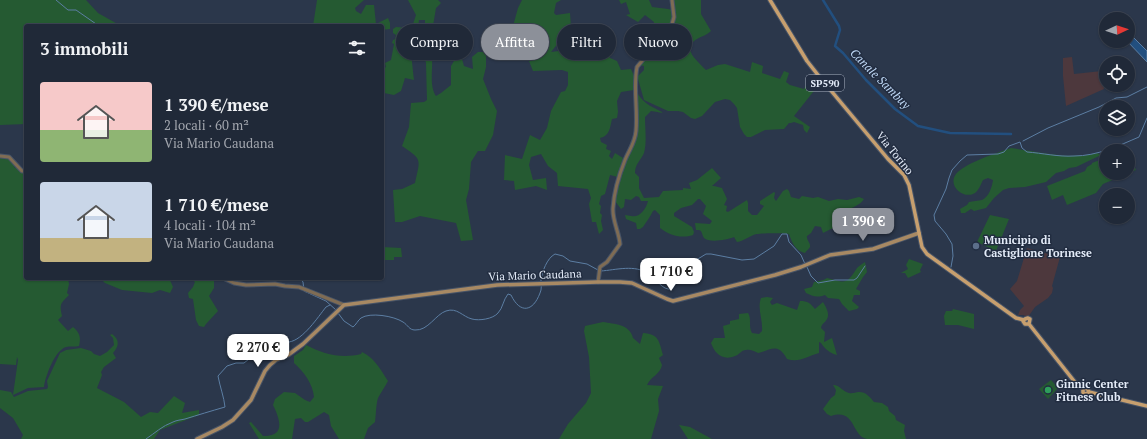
<!DOCTYPE html>
<html lang="it">
<meta charset="utf-8">
<style>
:root{--surface:#202938;--page:#283140;--text:#f1f3f6;--muted:#a2a6ae;--line:#3d4553;--accent:#8c9099}
body{margin:0;font-family:"PT Serif",serif;background:var(--page);color:var(--text);height:100vh;display:flex;flex-direction:column;font-size:15px;white-space:nowrap}
*{box-sizing:border-box;margin:0}
p{font-size:13px;color:var(--muted)}
.icon{flex:none;width:22px;height:22px;fill:none;stroke:currentColor;stroke-width:2;stroke-linecap:round;stroke-linejoin:round}
.map{position:relative;flex:1;overflow:hidden}
.sheet{position:absolute;left:24px;top:24px;width:360px;height:256px;display:flex;flex-direction:column;background:var(--surface);border-radius:4px;box-shadow:0 1px 3px #0004,0 0 0 1px var(--line)}
.sheet>*{flex:none}
.banner{position:absolute;left:396px;top:24px;width:380px;height:36px;display:flex;gap:8px}
.needle{width:26px;rotate:86deg}
.fabs{position:absolute;left:1099px;top:12px;display:grid;gap:8px}
.fabs a{display:grid;place-items:center;width:36px;height:36px;border-radius:50%;background:var(--surface);box-shadow:0 1px 3px #0004,0 0 0 1px var(--line);font-size:20px}
.price{position:absolute;translate:-50% -34px;padding:0 9px;border-radius:8px;background:#fff;color:#222;font-size:13px;line-height:26px;filter:drop-shadow(0 1px 2px #0008)}
.price::after{content:'';position:absolute;left:50%;top:24px;width:12px;height:9px;margin-left:-6px;background:inherit;clip-path:polygon(0 0,100% 0,50% 100%)}
.price.current{background:var(--accent);color:#fff}
ul{padding:0;list-style:none}
li{display:flex;align-items:center;gap:12px;height:100px;padding:0 16px}
li span{display:grid;place-items:center;flex:none;width:112px;height:80px;border-radius:4px;color:#555}
li>.icon{margin-inline-start:auto}
span .icon{width:48px;height:48px;fill:#fffc;stroke-width:1}
li b{font-size:17px}
h2{display:flex;justify-content:space-between;align-items:center;height:48px;padding:0 16px;font-size:17px}
.tag{padding:0 14px;border-radius:18px;background:var(--surface);box-shadow:0 1px 3px #0004,0 0 0 1px var(--line);font-size:14px;line-height:36px}
.tag.current{background:var(--accent);color:#fff}
.map>svg:first-child{display:block}
.industrial{fill:#4d383d}
.green{fill:#255a32}
.water{fill:#224f7f;stroke:#5c7ea3}
.lines{fill:none;stroke-linecap:round;stroke-linejoin:round}
.stream{stroke:#5c7ea3;stroke-width:1}
.canal{stroke:#224f7f;stroke-width:2.5}
.tertiary-casing{stroke:#485467;stroke-width:5}
.secondary-casing{stroke:#485467;stroke-width:5.5}
.primary-casing{stroke:#485467;stroke-width:5.5}
.tertiary{stroke:#7f6c54;stroke-width:3}
.secondary{stroke:#a88963;stroke-width:3.5}
.primary{stroke:#c79f6e;stroke-width:3.5}
.service-dot{fill:#5c6f8a;stroke:#222d41;stroke-width:1.5}
.leisure-dot{fill:#2e9e5b;stroke:#222d41;stroke-width:1.5}
.labels{text-anchor:middle;stroke-width:3;stroke-linejoin:round;paint-order:stroke}
.shield{fill:#222d41;stroke:#a9b2c1;stroke-width:1}
.shield-label{font-size:10px;font-weight:bold;fill:#e3ebf8}
.street-label{font-size:11px;fill:#e3ebf8;stroke:#222d41}
.poi-label{font-size:11px;font-weight:bold;fill:#e3ebf8;stroke:#222d41;text-anchor:start}
.water-label{font-size:12px;font-style:italic;fill:#bfd8f6;stroke:#222d41}
</style>
<div class="map">
<svg width="1147" height="439" viewBox="0 0 1147 439">
<rect width="100%" height="100%" fill="#2b374b"/>
<path class="industrial" d="M1072 57 1074 74 1102 71 1104 89 1066 106 1063 76V58Z
M1027 248 1060 257 1052 286 1053 288 1052 293 1048 298 1035 307 1028 317 1023 315H1018L1020 310 1024 306 1010 289 1017 281Z"/>
<path class="green" d="M0 0H86L98 13 121 26H26V124L0 125Z
M317 0H364L355 8 356 11 361 14 366 5H374L376 24 388 18 390 23V29L382 30V26H313Z
M408 0H438L441 3 436 8 432 32 428 35V40L432 41 435 48 438 50 437 55H433L432 58C433 69 429 86 436 96L441 93 451 85V66L454 61 462 59 464 66 473 69 472 57 478 52H486V67L483 79 491 99 497 111 493 135 485 151H478L471 162 469 189 466 200 473 240 461 241 456 223 420 216 402 222H395L393 190 402 189 415 183C420 159 423 160 402 146L409 127 411 103 424 102 427 100 426 63 423 53 421 28 425 23V20H419C418 30 416 27 413 35 409 43 413 70 414 80L405 78 401 91 394 95 384 93C383 88 384 87 384 83 383 78 382 74 382 69L386 67 385 63 391 60 394 44 392 43 393 40 395 39 396 35 393 33V29L396 27 409 28 413 24 416 15Z
M522 0H561L556 3 554 13 556 15 570 13 571 27 551 52 559 51 572 33 577 32 581 41 602 39 610 58 617 61 621 70 631 69 634 76V90L621 92 617 101 618 112 617 118 612 119C610 127 610 136 600 138L601 142 607 145 606 149 611 151 609 156 612 159 615 153 623 158 618 177 610 175 605 194 601 196 599 204 601 206 600 213 602 215 601 221 603 230 599 234 596 222H592L589 204 591 198 588 189 558 186 557 173 548 166 541 154 531 157 529 165 533 180 546 178 547 190 536 186 515 190 514 181 504 180 505 155 522 159 530 135 540 140 547 128 551 111 561 92 565 91 568 85V72L562 70 533 71 529 61 522 54 538 33 528 27 513 26 518 8Z
M619 0H649L652 7 668 9 672 10 673 17 670 26 663 29 654 27V22L645 15 638 22 626 15 630 14 626 2 621 4Z
M674 0H701V14L711 31C707 35 702 36 697 39 680 49 699 62 706 70L718 65 725 64 750 72 752 62 763 66 762 73 780 79 784 71 789 73 786 82 790 85 804 89 811 78 820 77 821 82 794 116 810 127 807 133 804 130 803 125 794 122 791 123H789L784 129 765 130 751 137H747L744 134 740 127 737 108 734 104 730 100 725 99 715 102 702 116 695 119 691 118 683 112 678 111H668L644 100 638 79V76L644 70V66L639 65 672 28 675 22Z
M638 94C645 105 653 107 664 113L651 111 645 117C645 129 647 142 644 153 641 160 635 164 635 173L639 177V188L644 198 659 197 663 191 683 190V188L691 189 689 183 697 180 712 168 721 178 712 186H714L722 188 727 199 724 205 727 206 726 211 728 212 747 200 748 203V211L752 215H757L764 206 760 204V201L774 192 775 193 774 198 776 201 783 191 787 189 789 191 791 197 799 199 802 196 813 198 818 197 829 201 838 199 847 200 859 197 864 199C860 206 851 207 846 212L845 220 839 225 823 233 821 227 815 226 811 233 807 236C806 240 811 243 810 247 809 249 806 251 805 253 796 251 792 243 789 234 785 233 762 233 757 234 751 235 744 241 737 242L734 237C727 240 709 243 704 238 703 237 702 233 701 231L699 230H696L695 223 710 224 712 221 703 214 706 206 700 199H698L692 205 681 208 674 213V216L692 227 694 232 693 235C681 239 669 235 660 228V215L655 210 653 211C650 217 647 221 643 227L640 229H637L636 223 626 219 625 215C627 215 629 216 631 216 640 218 646 209 648 201H641L639 197 636 196 631 200 625 199 624 207 621 209 615 201 623 169 627 158 635 143 637 129Z
M1011 148C1041 152 1068 160 1097 153L1101 155 1076 167 1069 168 1064 171 1056 173 1046 182 1025 187 1009 188 1003 190 994 198 986 208 974 211 971 209 965 213H961L960 209 967 205 969 202C973 201 978 201 982 200 989 197 992 187 993 180L988 178 983 180C981 184 979 190 975 193 964 200 947 186 956 174 965 163 997 153 1011 148Z
M1128 151 1136 170 1103 184 1096 193 1067 205 1063 195 1052 200 1047 186 1085 171 1087 167 1092 164V163L1105 158 1106 173H1128Z
M4 157 9 158 15 165 14 166 15 168 17 167 26 172V278H68L69 284 67 293 69 295C61 303 59 304 62 316L58 320 68 331 73 327C80 333 81 337 79 346 75 347 70 346 66 347 55 350 45 377 44 387L28 388 13 395 18 360 17 357 16 365 0 364V158Z
M990 215 1009 219 996 251 977 242Z
M382 247 401 248 402 257H394V260H382Z
M909 259 923 264 920 270 921 272 908 278 905 273H901L908 269 906 265Z
M865 262 867 272 863 277 856 289 860 291V295H854L852 301 859 307 857 309 849 311 842 304 839 299 828 298 825 295C817 298 812 296 806 293L804 289 812 287 814 282C818 281 823 281 827 278 846 283 846 285 857 268 859 266 862 264 865 262Z
M100 278H169L173 287 170 293 160 290 152 293 122 290 105 283Z
M189 278H214V288L209 296 218 311 206 324 204 327 199 326 196 320 193 299 189 298 188 293 193 287 195 282Z
M767 297 773 298 770 302 772 305 777 303 797 310 800 301C808 301 810 303 815 309L823 302C826 307 830 314 827 319 825 323 822 323 821 328L825 332 824 342 832 338 837 355C830 353 825 349 821 343L819 342V353C808 356 799 363 787 359 778 342 771 350 758 353 754 351 750 349 746 350 741 350 739 355 735 356 723 361 715 354 711 343L714 338H725L723 326 730 324V321L739 319V314L748 313C752 319 748 326 752 333L759 334 762 331C763 319 757 309 761 298Z
M953 309 974 314V329L958 325H945L944 316 946 311H952Z
M603 322C614 324 630 324 633 338L640 344 643 333C659 334 659 341 663 355L659 358 662 365C660 375 651 376 647 385L663 386 658 399 659 411 651 439H559L568 424 586 403 591 393 589 357 584 331 585 326Z
M112 334C120 340 119 346 113 353L116 358 104 367 101 372 102 375 97 388 124 402 141 417 150 412 158 413 174 396 185 403 182 413 199 410V415L160 430 154 439H21L23 435 13 418 0 408V390L11 392 14 397 28 391 47 389 48 387 47 381 60 353 66 350 81 348 91 351 94 354 100 356 107 352 114 345 113 338 110 335Z
M306 345C323 354 341 359 361 354L362 352C373 357 380 368 386 378L388 381C385 387 381 392 378 398 376 404 376 415 375 422L368 428 364 439H339L331 426 329 415 324 412 308 422H305L301 418 295 419 292 439H259L249 423 251 422 263 436C286 437 280 419 273 405L275 399 284 392 295 393 305 400 310 402 314 397C313 384 304 372 294 363V356L303 350Z
M1051 380 1058 388 1048 399 1039 389Z
M833 385C840 385 843 392 849 393 853 394 855 392 859 392 866 392 870 397 874 402L882 403 888 407 889 411 895 416 896 420 905 425 904 431 906 439C895 439 877 439 867 439 851 436 856 408 831 416L827 414 823 409 831 398 835 395 836 390Z
M679 425 690 427 712 439H688Z"/>
<path class="water" d="M1128 32 1147 51V62L1127 41H1128Z"/>
<g class="lines">
<path class="stream" d="M56 0 68 10H76L99 26
M1023 141 1048 128 1099 107 1116 98 1127 97 1147 87
M807 267 811 276 818 283 835 280H854L857 278 865 266
M951 267 953 256 952 244 946 234 935 221 934 215 946 189 949 178 952 170 960 161 967 155 998 154 1004 152 1009 146 1020 142 1022 148 1027 152C1042 153 1058 157 1074 156 1097 156 1118 146 1139 137L1147 118
M601 271C616 270 635 264 649 274 656 278 662 291 672 289L688 265 706 254H711L742 260 754 259 774 246 782 234H787L789 242 801 255 805 264
M300 278 303 282 304 291 326 301 336 310
M338 313 344 321 353 327C356 325 358 320 361 318 370 312 394 316 403 322 408 325 409 330 415 330 428 331 436 314 446 311 457 307 463 317 472 319 479 321 493 319 498 313 503 308 503 300 508 294L511 295C520 314 533 312 540 293 542 289 541 285 541 280 542 272 547 258 555 254L563 256 570 261 587 264 598 270
M146 439C155 433 162 426 173 422 177 420 181 420 185 419 198 415 211 411 225 407 224 397 220 387 218 376L227 366 236 363H244L273 340C279 340 284 343 289 342 303 340 318 317 326 307L330 305"/>
<path class="canal" d="M823 0 839 26 840 30 835 46 843 53 866 80 895 109 918 126 950 133 1011 134"/>
<defs>
<path id="tertiary" d="M0 156 9 157 22 171H26
M223 278 234 283 246 285 275 284 285 286 299 287 344 305
M598 282 600 267 607 262 620 244C619 232 612 220 613 208 614 192 619 175 625 160 629 150 635 143 636 131 638 110 633 86 637 67L672 24 674 17 672 0"/>
<path id="secondary" d="M197 439 222 427 233 420 251 400 265 371 270 365 276 360 288 355 303 344 344 305 497 285 598 282H620L632 283 667 299 673 301 775 275 801 267 830 255 873 249 919 233"/>
<path id="primary" d="M770 0 807 61 818 75 888 159 904 175 909 185 922 247 927 254 1016 318 1024 320
M1029 324 1030 319 1028 318 1025 319 1023 321 1025 324H1029L1074 381 1083 389V393L1086 394 1089 392 1087 388 1083 389
M1089 392 1147 406"/>
</defs>
<use href="#tertiary" class="tertiary-casing"/>
<use href="#secondary" class="secondary-casing"/>
<use href="#primary" class="primary-casing"/>
<use href="#tertiary" class="tertiary"/>
<use href="#secondary" class="secondary"/>
<use href="#primary" class="primary"/>
</g>
<circle class="service-dot" cx="976" cy="246" r="4"/>
<circle class="leisure-dot" cx="1048" cy="390" r="4"/>
<g class="labels">
<rect class="shield" x="806" y="75" width="38" height="16" rx="3"/>
<g class="shield-label">
<text x="825" y="87">SP590</text>
</g>
<g class="street-label">
<text transform="translate(895 153) rotate(51)" y="4">Via Torino</text>
<text transform="translate(535 275) rotate(-2)" y="4">Via Mario Caudana</text>
</g>
<g class="poi-label">
<text x="984" y="244">Municipio di<tspan x="984" dy="13">Castiglione Torinese</tspan></text>
<text x="1056" y="388">Ginnic Center<tspan x="1056" dy="13">Fitness Club</tspan></text>
</g>
<g class="water-label">
<text transform="translate(880 79) rotate(45)" y="4">Canale Sambuy</text>
</g>
</g>
</svg>
<div class="fabs">
<a><svg class="needle" viewBox="-14 -14 28 28"><path d="M0-13l5 13h-10z" fill="#e53935"/><path d="M0 13l5-13h-10z" fill="#a2a6ae"/></svg></a>
<a><svg class="icon" aria-label="locate" viewBox="0 0 24 24"><circle cx="12" cy="12" r="6"/><path d="M12 2v4M12 18v4M2 12h4M18 12h4"/></svg></a>
<a><svg class="icon" aria-label="layers" viewBox="0 0 24 24"><path d="M12 4l9 5-9 5-9-5zM3 14l9 5 9-5"/></svg></a>
<a>+</a>
<a>−</a>
</div>
<b class="price current" style="left:863px;top:242px">1 390 €</b>
<b class="price" style="left:671px;top:292px">1 710 €</b>
<b class="price" style="left:258px;top:368px">2 270 €</b>
<div class="banner">
<a class="tag">Compra</a>
<a class="tag current">Affitta</a>
<a class="tag">Filtri</a>
<a class="tag">Nuovo</a>
</div>
<section class="sheet">
<h2>3 immobili<svg class="icon" aria-label="filters" viewBox="0 0 24 24"><path d="M4 7h16M4 17h16"/><circle cx="9" cy="7" r="2"/><circle cx="15" cy="17" r="2"/></svg></h2>
<ul>
<li><span style="background:linear-gradient(#f6c9c9 60%,#8fb573 0)"><svg class="icon" aria-label="home" viewBox="0 0 24 24"><path d="M3 11l9-7 9 7M6 9v11h12V9"/></svg></span><div><b>1 390 €/mese</b><p>2 locali · 60 m²</p><p>Via Mario Caudana</p></div></li>
<li><span style="background:linear-gradient(#c9d6e8 70%,#c2b280 0)"><svg class="icon" aria-label="home" viewBox="0 0 24 24"><path d="M3 11l9-7 9 7M6 9v11h12V9"/></svg></span><div><b>1 710 €/mese</b><p>4 locali · 104 m²</p><p>Via Mario Caudana</p></div></li>
</ul>
</section>
</div>
